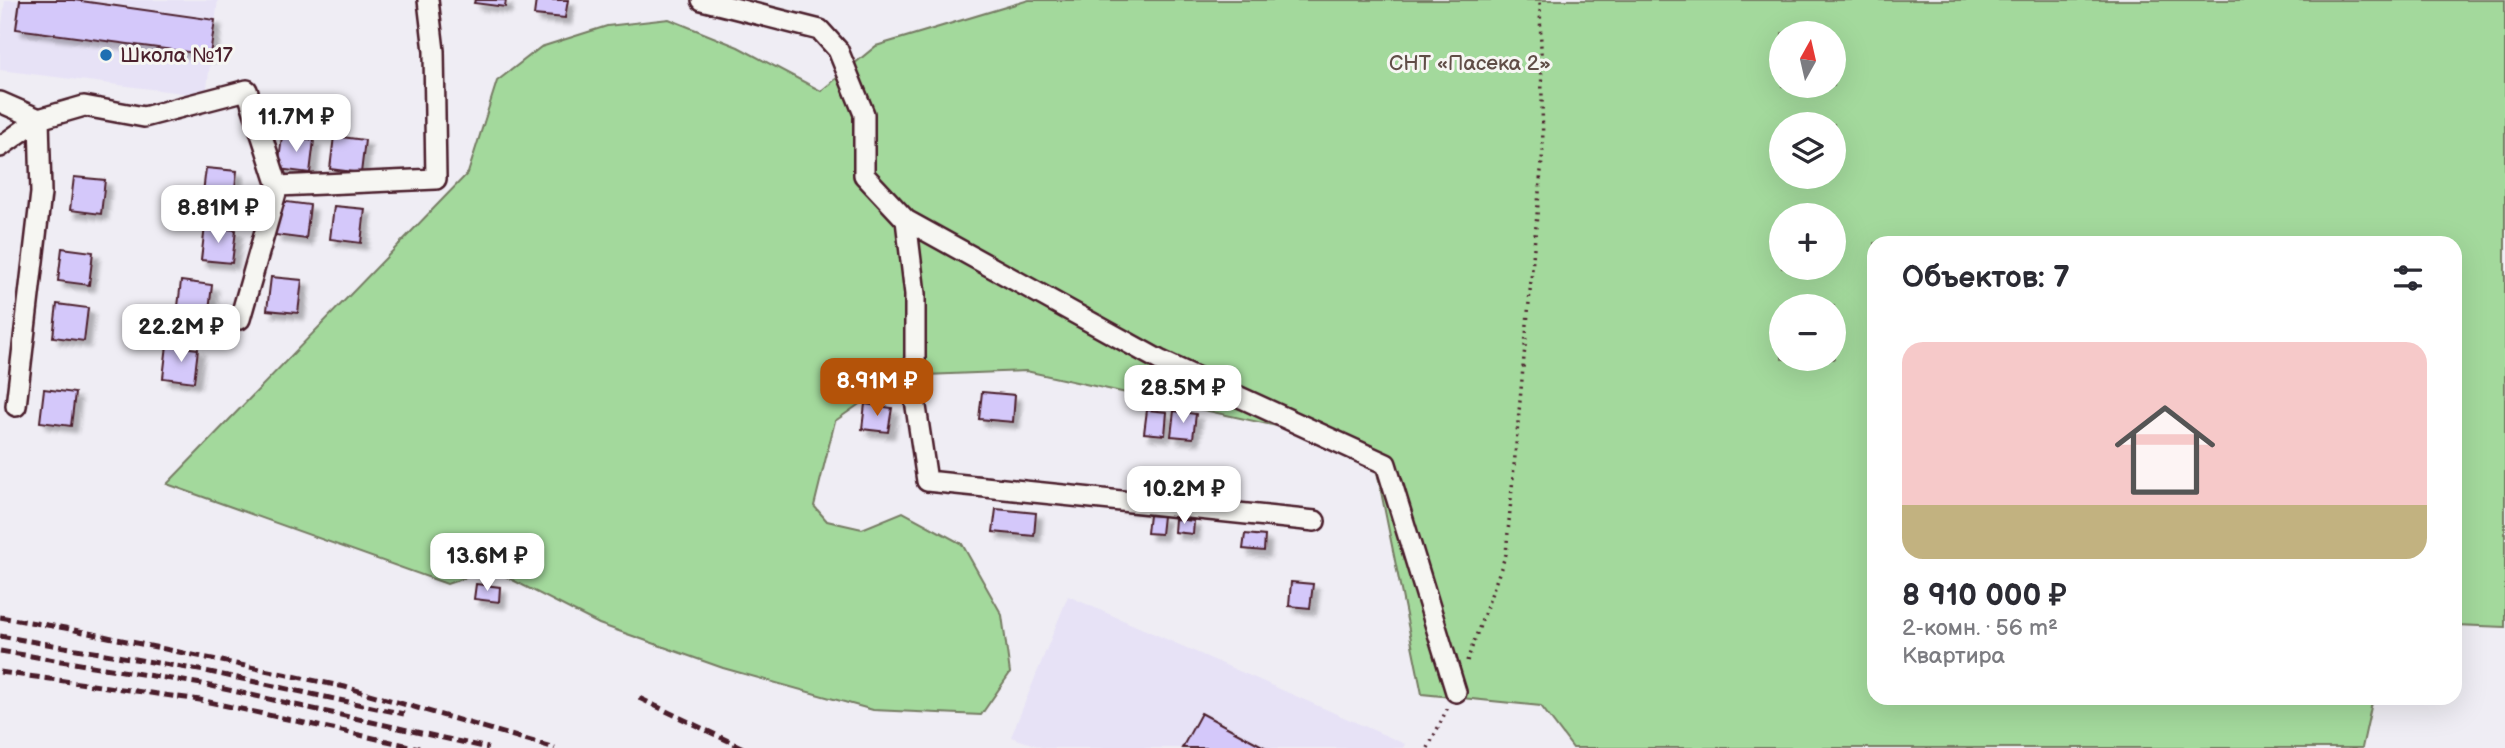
<!DOCTYPE html>
<html lang="ru">
<meta charset="utf-8">
<style>
:root{--surface:#fff;--page:#f7f7f7;--text:#2b2b33;--muted:#7c7c81;--line:#e1e1e2;--accent:#b45309}
body{margin:0;font-family:"Balsamiq Sans",sans-serif;background:var(--page);color:var(--text);height:100vh;display:flex;flex-direction:column;font-size:26px;white-space:nowrap}
*{box-sizing:border-box;margin:0}
p{font-size:23px;color:var(--muted)}
.icon{flex:none;width:38px;height:38px;fill:none;stroke:currentColor;stroke-width:2;stroke-linecap:round;stroke-linejoin:round}
.map{position:relative;flex:1;overflow:hidden}
.sheet{position:absolute;left:1867px;top:236px;width:595px;height:469px;display:flex;flex-direction:column;background:var(--surface);border-radius:21px;box-shadow:0 7px 28px #0002}
.sheet>*{flex:none}
.needle{width:46px;rotate:8deg}
.controls{position:absolute;left:1769px;top:21px;display:grid;gap:14px}
.controls a{display:grid;place-items:center;width:77px;height:77px;border-radius:50%;background:var(--surface);box-shadow:0 7px 28px #0002;font-size:35px}
.price{position:absolute;translate:-50% -60px;padding:0 16px;border-radius:14px;background:#fff;color:#222;font-size:23px;line-height:46px;filter:drop-shadow(0 2px 4px #0008)}
.price::after{content:'';position:absolute;left:50%;top:42px;width:21px;height:16px;margin-left:-10px;background:inherit;clip-path:polygon(0 0,100% 0,50% 100%)}
.price.current{background:var(--accent);color:#fff}
ul{padding:0;list-style:none}
li{display:grid;align-content:center;gap:14px;height:371px;padding:0 35px}
li+li{border-top:2px solid var(--line)}
li span{display:grid;place-items:center;height:217px;border-radius:21px;color:#555}
li>.icon{margin-inline-start:auto}
span .icon{width:126px;height:126px;fill:#fffc;stroke-width:1}
li b{font-size:30px}
h2{display:flex;justify-content:space-between;align-items:center;height:84px;padding:0 35px;font-size:30px}
.map>svg:first-child{display:block}
.built{fill:#e7e2f6}
.green{fill:#a3d99c;stroke:#767c64;stroke-width:2;fill-rule:evenodd}
.building{fill:#d4c8fa;stroke:#4a1f2b;stroke-width:2;filter:url(#shadow)}
.lines{fill:none;stroke-linecap:round;stroke-linejoin:round}
.minor-casing{stroke:#4a1f2b;stroke-width:24}
.path{stroke:#4a1f2b;stroke-width:3.5;stroke-dasharray:2 5;stroke-linecap:butt}
.minor{stroke:#f6f6f2;stroke-width:19}
.rail{stroke:#4a1f2b;stroke-width:5;stroke-dasharray:10 5;stroke-linecap:butt}
.poi-dot{fill:#1f6fb2;stroke:#f6f6f2;stroke-width:2.5}
.labels{text-anchor:middle;stroke-width:6;stroke-linejoin:round;paint-order:stroke}
.poi-label{font-size:21px;fill:#4a1f2b;stroke:#f6f6f2;text-anchor:start}
.park-label{font-size:21px;fill:#604e47;stroke:#f6f6f2}
</style>
<div class="map">
<svg width="2505" height="748" viewBox="0 0 2505 748">
<defs>
<filter id="shadow"><feDropShadow dx="6" dy="6" stdDeviation="2" flood-color="#0004"/></filter>
</defs>
<rect width="100%" height="100%" fill="#efedf4"/>
<filter id="ink" filterUnits="userSpaceOnUse"><feTurbulence type="fractalNoise" baseFrequency=".0143" numOctaves="2"/><feDisplacementMap in="SourceGraphic" scale="14" xChannelSelector="R" yChannelSelector="G"/><feConvolveMatrix kernelMatrix="1 2 1 2 8 2 1 2 1" color-interpolation-filters="sRGB"/></filter>
<g filter="url(#ink)">
<path class="built" d="M5 0H218L206 96 0 70V40Z
M1068 596 1405 744 1403 748H1044L1011 737Z"/>
<path class="green" d="M1029 0H2505V627L2455 625V243H1874V698H2373L2362 748H1573L1541 706 1422 694 1372 447 1026 371 900 376 835 421 814 506 827 521 862 529 903 512 962 544 1002 615 1010 673 981 715 873 710 723 668 599 624 491 569 447 584 167 484 468 173 497 81 541 47 607 26 669 19 738 47 821 91 876 46ZM1782 33H1834V86H1782ZM1782 124H1834V177H1782ZM1782 215H1834V268H1782ZM1782 306H1834V359H1782Z"/>
<path class="building" d="M20 0H74L215 20 210 55 16 29Z
M475 0H506L505 7 474 3Z
M536 0H568L565 18 534 15Z
M282 136 314 140 310 173 278 169Z
M334 136 365 140 361 173 330 169Z
M206 168 237 171 233 205 202 201Z
M74 177 105 180 101 214 70 210Z
M279 201 310 205 306 239 275 235Z
M334 206 365 209 361 243 330 239Z
M205 226 236 230 232 263 201 260Z
M62 248 93 252 89 285 58 281Z
M271 277 302 280 298 313 267 310Z
M181 281 212 285 208 318 177 315Z
M57 304 88 308 84 341 53 337Z
M167 345 198 349 194 382 163 378Z
M44 389 75 393 71 426 40 422Z
M982 392 1015 395 1013 422 979 419Z
M865 404 892 408 888 432 862 429Z
M1147 410 1167 412 1165 435 1144 433Z
M1174 411 1196 414 1193 438 1171 436Z
M996 509 1036 513 1034 536 993 532Z
M1149 515 1163 516 1161 534 1147 533Z
M1175 519 1194 521 1193 534 1174 532Z
M1245 534 1265 536 1264 551 1243 549Z
M1291 582 1313 584 1310 608 1289 606Z
M476 584 500 587 499 602 474 599Z
M1201 713 1266 748H1182Z"/>
<g class="lines">
<defs>
<path id="minor" d="M702 0 820 30 838 50 864 114V175L906 220 915 294V400L927 481 1315 521
M0 102 39 119
M0 147 39 119 84 106 144 117 247 90 278 186 436 179 434 51 428 0
M906 220 1161 361 1386 464 1456 692
M240 319 278 186
M16 406 41 193 39 119"/>
</defs>
<use href="#minor" class="minor-casing"/>
<path class="path" d="M1467 661 1506 554 1543 149 1540 0
M1428 748 1448 707"/>
<use href="#minor" class="minor"/>
<path class="rail" d="M0 617 65 628 345 687 555 748
M0 636 205 671 404 714
M0 651 202 684 488 748
M0 672 200 700 419 748
M639 698 743 748"/>
</g>
</g>
<circle class="poi-dot" cx="106" cy="55" r="7"/>
<g class="labels">
<g class="poi-label">
<text x="120" y="62">Школа №17</text>
</g>
<g class="park-label">
<text x="1470" y="70">СНТ «Пасека 2»</text>
</g>
</g>
</svg>
<div class="controls">
<a><svg class="needle" viewBox="-14 -14 28 28"><path d="M0-13l5 13h-10z" fill="#e53935"/><path d="M0 13l5-13h-10z" fill="#7c7c81"/></svg></a>
<a><svg class="icon" aria-label="layers" viewBox="0 0 24 24"><path d="M12 4l9 5-9 5-9-5zM3 14l9 5 9-5"/></svg></a>
<a>+</a>
<a>−</a>
</div>
<b class="price" style="left:296px;top:154px">11.7M ₽</b>
<b class="price" style="left:218px;top:245px">8.81M ₽</b>
<b class="price" style="left:181px;top:364px">22.2M ₽</b>
<b class="price current" style="left:877px;top:418px">8.91M ₽</b>
<b class="price" style="left:1183px;top:425px">28.5M ₽</b>
<b class="price" style="left:1184px;top:526px">10.2M ₽</b>
<b class="price" style="left:487px;top:593px">13.6M ₽</b>
<section class="sheet">
<h2>Объектов: 7<svg class="icon" aria-label="filters" viewBox="0 0 24 24"><path d="M4 7h16M4 17h16"/><circle cx="9" cy="7" r="2"/><circle cx="15" cy="17" r="2"/></svg></h2>
<ul>
<li><span style="background:linear-gradient(#f6c9c9 75%,#c2b280 0)"><svg class="icon" aria-label="home" viewBox="0 0 24 24"><path d="M3 11l9-7 9 7M6 9v11h12V9"/></svg></span><div><b>8 910 000 ₽</b><p>2-комн. · 56 m²</p><p>Квартира</p></div></li>
</ul>
</section>
</div>
